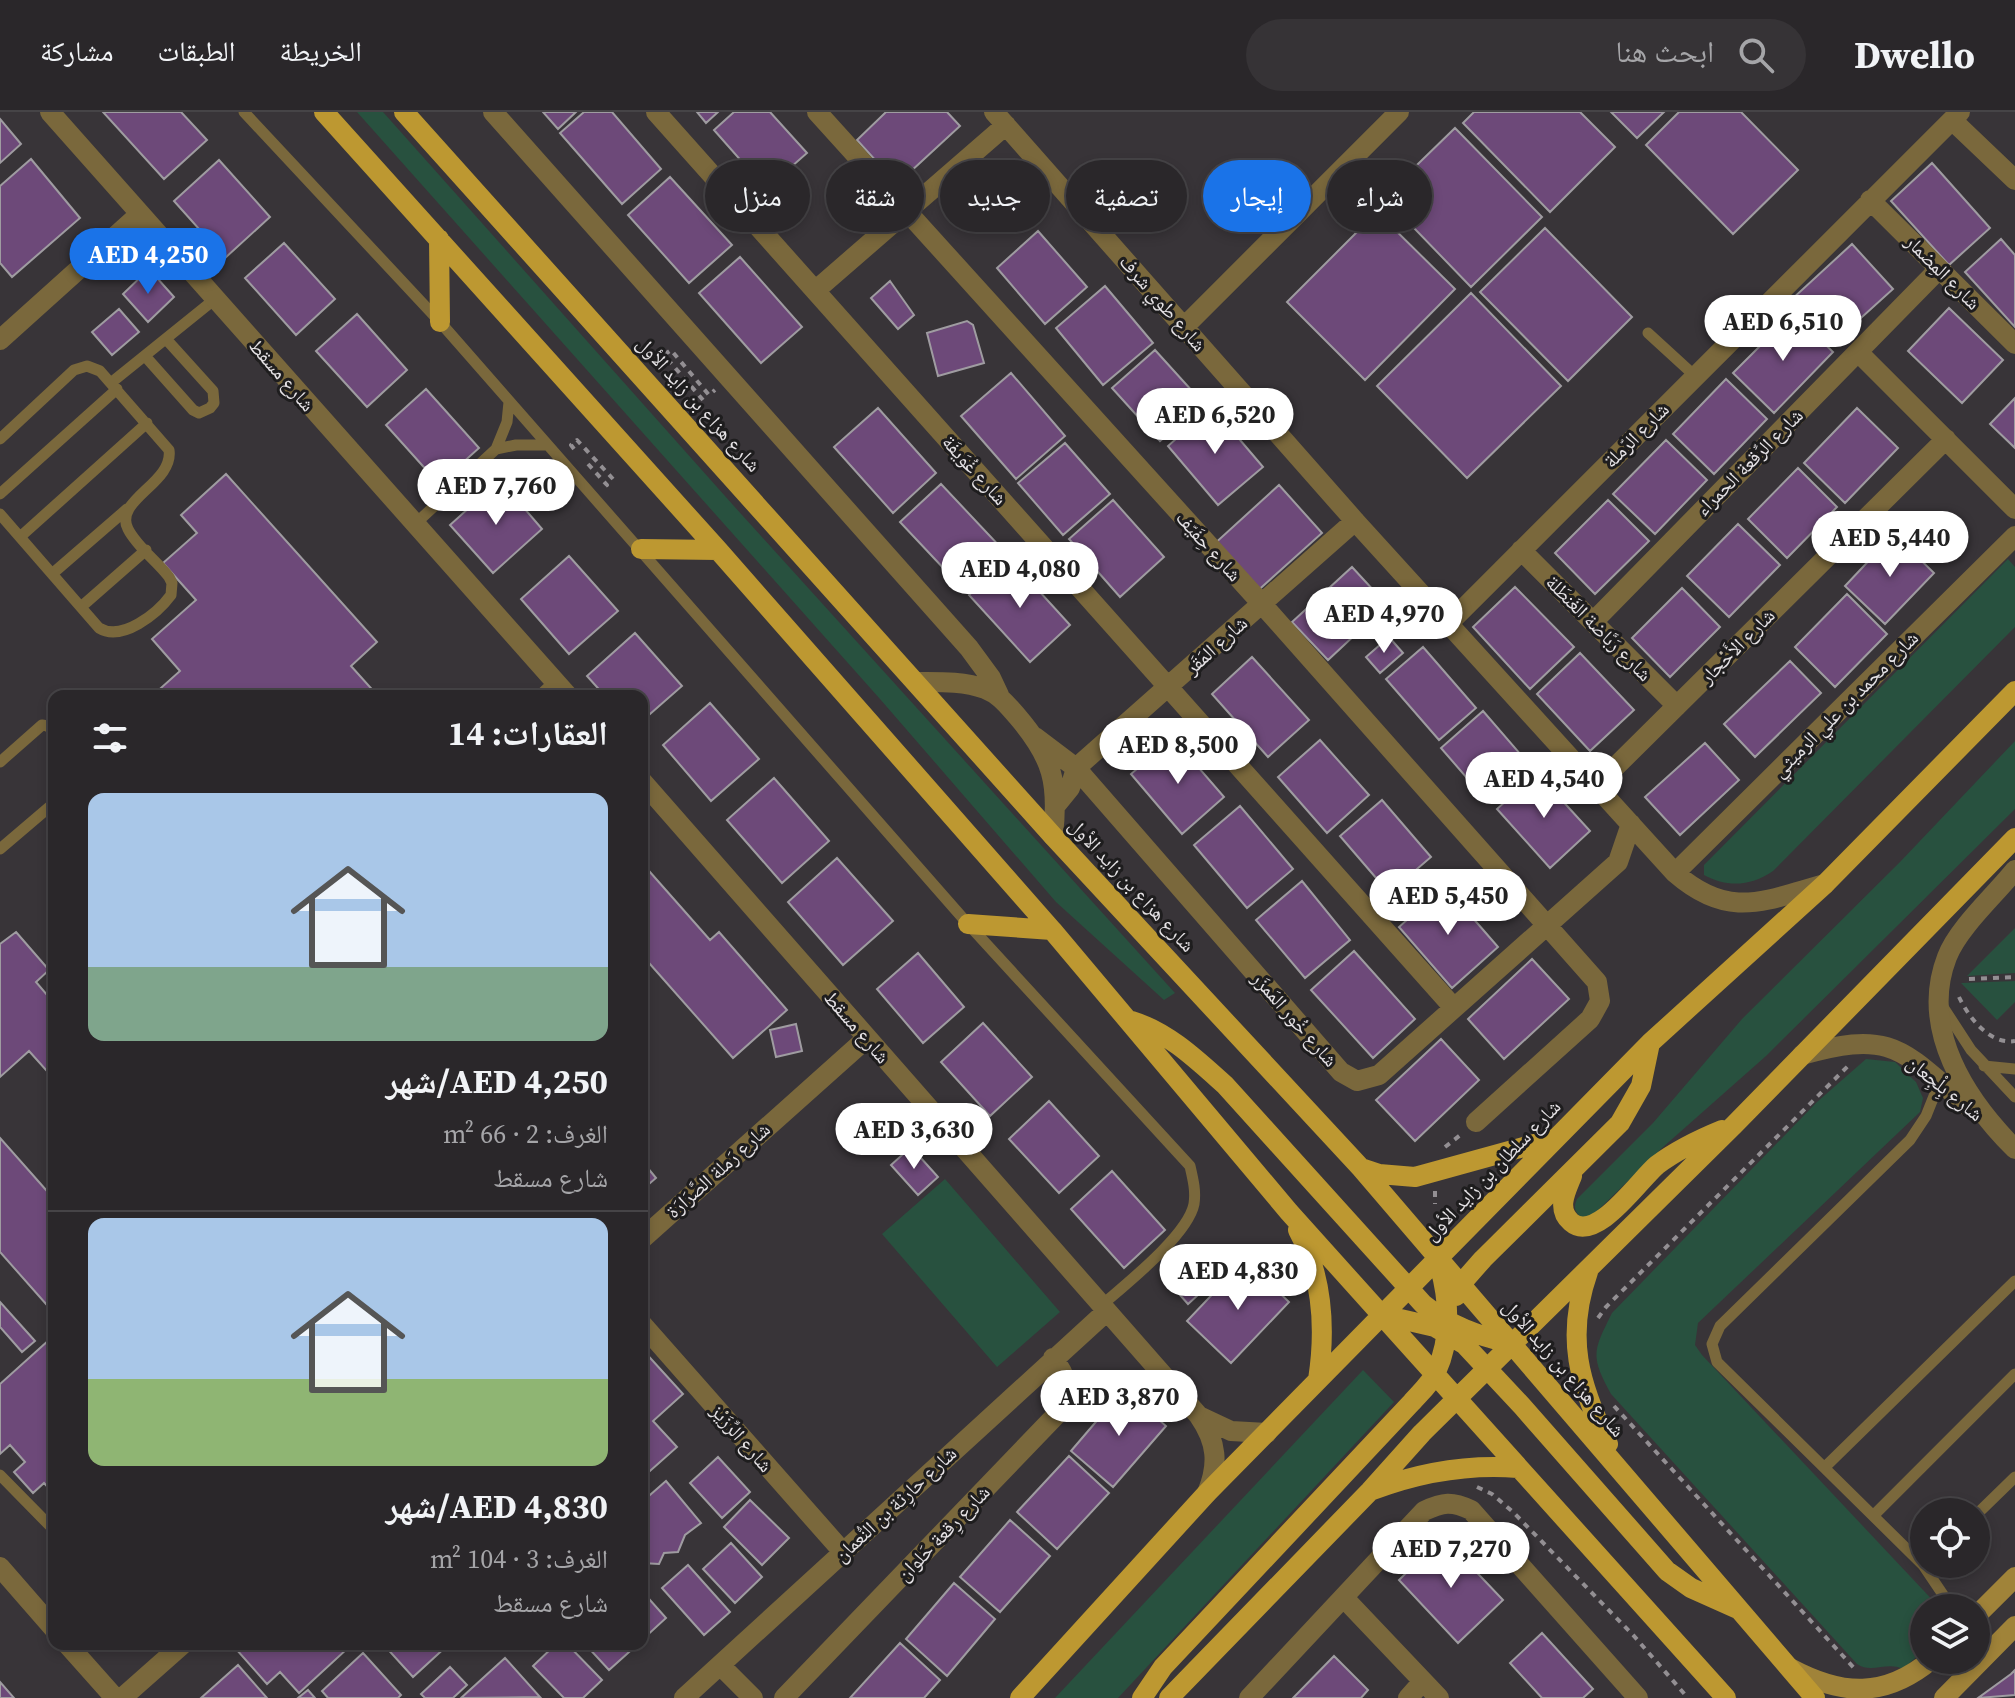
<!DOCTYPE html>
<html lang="ar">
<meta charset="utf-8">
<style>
:root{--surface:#2a272a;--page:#363336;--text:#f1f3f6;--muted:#a5a5a8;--line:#464447;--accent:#1a73e8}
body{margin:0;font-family:"Source Serif 4","Noto Naskh Arabic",serif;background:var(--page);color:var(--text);direction:rtl;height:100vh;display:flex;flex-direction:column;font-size:30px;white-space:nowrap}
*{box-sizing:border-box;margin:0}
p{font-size:26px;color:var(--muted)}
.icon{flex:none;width:44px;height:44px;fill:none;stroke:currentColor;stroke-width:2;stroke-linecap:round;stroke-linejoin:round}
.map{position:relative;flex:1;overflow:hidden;direction:ltr}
.drawer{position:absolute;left:48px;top:578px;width:600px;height:960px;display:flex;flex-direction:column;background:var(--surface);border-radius:16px;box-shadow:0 4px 12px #0003,0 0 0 2px var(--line);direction:rtl}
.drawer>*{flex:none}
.guide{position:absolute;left:672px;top:48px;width:760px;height:72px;direction:rtl;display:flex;gap:16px}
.tools{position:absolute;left:1910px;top:1386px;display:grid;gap:16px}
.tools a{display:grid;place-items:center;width:80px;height:80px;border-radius:50%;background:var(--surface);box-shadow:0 4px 12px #0003,0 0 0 2px var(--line);font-size:40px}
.price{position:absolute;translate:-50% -68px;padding:0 18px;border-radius:28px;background:#fff;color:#222;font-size:26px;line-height:52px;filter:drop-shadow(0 2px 4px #0008)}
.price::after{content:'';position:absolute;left:50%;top:48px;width:24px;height:18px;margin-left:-12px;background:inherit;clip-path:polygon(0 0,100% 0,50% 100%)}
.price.on{background:var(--accent);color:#fff}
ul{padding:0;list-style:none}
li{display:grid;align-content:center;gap:16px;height:424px;padding:0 40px}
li+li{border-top:2px solid var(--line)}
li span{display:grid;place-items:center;height:248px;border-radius:16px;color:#555}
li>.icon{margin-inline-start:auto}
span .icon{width:144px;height:144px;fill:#fffc;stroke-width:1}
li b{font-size:34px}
h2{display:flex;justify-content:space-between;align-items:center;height:96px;padding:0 40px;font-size:34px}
.pill{padding:0 28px;border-radius:36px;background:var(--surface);box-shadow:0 4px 12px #0003,0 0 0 2px var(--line);font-size:28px;line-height:72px}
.pill.on{background:var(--accent);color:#fff}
header{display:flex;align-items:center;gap:48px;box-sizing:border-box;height:112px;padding:0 40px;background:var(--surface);border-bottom:2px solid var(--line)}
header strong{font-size:38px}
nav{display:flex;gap:44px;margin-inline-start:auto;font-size:28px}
.search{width:560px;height:72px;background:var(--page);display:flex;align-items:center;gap:20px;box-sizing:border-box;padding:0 28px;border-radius:44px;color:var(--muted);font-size:30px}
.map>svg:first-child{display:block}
.green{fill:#28513f}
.building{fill:#6d4979;stroke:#9f9ca1;stroke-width:2}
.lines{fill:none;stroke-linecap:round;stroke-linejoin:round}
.path{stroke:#938f93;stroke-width:4;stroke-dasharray:6 6;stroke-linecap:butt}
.lane{stroke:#7a683c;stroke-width:11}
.street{stroke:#7a683c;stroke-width:20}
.secondary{stroke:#a08339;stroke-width:20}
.primary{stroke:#bd9831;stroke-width:20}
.labels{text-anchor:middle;stroke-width:6;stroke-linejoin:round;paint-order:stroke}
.street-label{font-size:20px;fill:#e5e2e5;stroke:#1e1d1e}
</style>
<header>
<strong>Dwello</strong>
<div class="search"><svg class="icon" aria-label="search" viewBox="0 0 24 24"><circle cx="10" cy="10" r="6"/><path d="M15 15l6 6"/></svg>ابحث هنا</div>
<nav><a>الخريطة</a><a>الطبقات</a><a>مشاركة</a></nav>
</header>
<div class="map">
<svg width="2015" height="1586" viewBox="0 0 2015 1586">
<rect width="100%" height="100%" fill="#383438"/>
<path class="green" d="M357 0H383L733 393 1175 881 1164 888 1056 790 880 587Z
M2008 447 2015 455V515L1773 759C1751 774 1728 776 1704 763V753Z
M2015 629V697L1766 944 1662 1036 1594 1102 1582 1106C1575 1100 1573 1096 1577 1087L1653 1011 1742 907 1900 750Z
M2015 816V861L1967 864Z
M2015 869V890L1997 908 1961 871Z
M1866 947 1895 950 1916 970 1923 986 1920 1000 1698 1211 1695 1233 1702 1243 1940 1496H1924V1538L1903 1557C1887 1549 1872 1562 1857 1552L1611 1282C1590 1244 1593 1239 1612 1201L1817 990Z
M945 1067 1060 1200 997 1255 882 1122Z
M1363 1258 1394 1290 1118 1586H1055Z"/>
<path class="building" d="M103 0H181L207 28 164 67Z
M543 0H576L558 17Z
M584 0H612L661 57 622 92 560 21Z
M697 0H718L706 11Z
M734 0H770L807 41 766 77 714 18Z
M886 0H947L960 14 897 72 857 28Z
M1474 0H1580L1615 35 1550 100 1463 11Z
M1611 0H1664L1637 26Z
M1679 0H1741L1798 58 1733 122 1646 33Z
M0 7 21 32 0 51Z
M1455 16 1542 105 1471 175 1384 85Z
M31 47 80 106 12 165 0 151V74Z
M219 48 270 105 225 146 174 89Z
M1932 51 1990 116 1949 153 1891 89Z
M670 65 732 133 689 171 628 103Z
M1377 100 1455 177 1365 268 1287 190Z
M1545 116 1632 205 1568 269 1480 180Z
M1038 119 1087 175 1045 212 997 156Z
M2001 127 2015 143V215L1965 160Z
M284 131 335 187 296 223 245 166Z
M1852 132 1893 177 1831 233 1791 188Z
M740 145 802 215 761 251 699 181Z
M149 157 174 185 148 210 123 182Z
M890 169 914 203 898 217 871 186Z
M1105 174 1153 231 1103 273 1056 216Z
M1471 181 1561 274 1467 366 1377 274Z
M1949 196 2003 248 1962 291 1908 239Z
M119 197 139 220 112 243 92 220Z
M1793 201 1833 240 1774 301 1733 261Z
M357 202 407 258 367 295 316 239Z
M967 209 973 213 984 251 938 264 927 221Z
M1155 238 1203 291 1160 329 1112 276Z
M1011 261 1065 324 1016 367 961 304Z
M1726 267 1767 307 1714 362 1673 322Z
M426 277 479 336 439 372 386 313Z
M2015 286V336L1990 312Z
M1212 295 1263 355 1218 393 1168 334Z
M878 296 936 361 893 401 834 335Z
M1857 296 1898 336 1845 391 1804 351Z
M1666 328 1707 368 1655 422 1613 382Z
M1065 331 1110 382 1063 423 1018 371Z
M1798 356 1837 395 1787 446 1748 407Z
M226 362 377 530 351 554 378 584H152L180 559 152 527 196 488 163 451 197 421 181 403Z
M500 368 542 417 493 461 450 413Z
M941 372 1004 439 963 477 900 410Z
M1279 373 1322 421 1254 482 1212 434Z
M1113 388 1164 445 1120 485 1069 427Z
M1608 388 1649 429 1595 482 1555 441Z
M1738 412 1780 453 1729 505 1687 464Z
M1894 422 1934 461 1885 512 1845 474Z
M569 444 618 499 569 542 521 487Z
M1009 446 1070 513 1030 550 969 483Z
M1352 455 1387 493 1328 548 1292 510Z
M1515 475 1574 535 1530 577 1473 515Z
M1682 476 1720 515 1670 565 1632 526Z
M1847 482 1887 522 1835 575 1795 535Z
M635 521 682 574 642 609V584H605L587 564Z
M1389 525 1403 541 1380 561 1366 545Z
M1423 535 1476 596 1439 628 1386 567Z
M1580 541 1634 598 1590 639 1537 582Z
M1252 545 1309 608 1268 645 1212 582Z
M1790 549 1821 581 1755 645 1724 612Z
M710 591 759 647 711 689 663 633Z
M1483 599 1528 651 1486 688 1441 636Z
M1173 626 1224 685 1182 722 1131 662Z
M1320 628 1369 683 1327 721 1278 665Z
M1705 631 1739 668 1680 723 1645 685Z
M1537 661 1590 719 1550 756 1497 697Z
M774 666 829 729 782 771 727 708Z
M1382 688 1431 745 1389 781 1340 724Z
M1240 694 1293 757 1247 796 1194 733Z
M837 746 893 809 843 853 788 790Z
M642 751 710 828 719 820 787 898 733 946 642 843Z
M1302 769 1350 828 1305 866 1256 808Z
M1445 774 1498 835 1452 876 1399 815Z
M16 820 49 858 36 870 54 891V967L29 939 0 965V832Z
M1354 839 1415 907 1373 946 1311 878Z
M918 841 964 895 923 931 877 877Z
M1532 847 1569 887 1504 947 1468 907Z
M983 911 1032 965 990 1004 941 950Z
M796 912 802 939 776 945 770 918Z
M1441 927 1479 968 1415 1029 1376 988Z
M1049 989 1099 1044 1059 1081 1009 1027Z
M0 1026 54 1087V1201L0 1140Z
M911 1035 938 1065 918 1083 891 1053Z
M642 1049 656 1066 642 1078Z
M1112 1059 1165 1118 1124 1156 1071 1097Z
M1245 1148 1289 1190 1231 1251 1187 1209Z
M1193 1156 1209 1173 1188 1192 1172 1174Z
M0 1190 35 1229 22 1240 0 1215Z
M49 1228 54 1234V1382L44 1371 33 1381 14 1360 25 1350 10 1333 0 1342V1272Z
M642 1237 683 1282 653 1309 677 1335 642 1366Z
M1124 1277 1166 1314 1113 1375 1071 1339Z
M1069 1344 1109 1381 1057 1437 1017 1400Z
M718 1345 750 1380 722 1406 690 1371Z
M666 1369 701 1411 685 1423 678 1440 664 1441 659 1452 642 1451V1390Z
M750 1388 789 1426 762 1453 724 1415Z
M1010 1408 1050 1444 1000 1500 960 1465Z
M1443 1425 1503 1488 1458 1531 1399 1468Z
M731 1431 762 1465 735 1491 703 1457Z
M688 1453 730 1500 704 1523 662 1476Z
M954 1471 995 1507 947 1564 906 1527Z
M642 1479 666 1506 642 1528Z
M1542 1521 1593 1577 1583 1586H1542L1510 1551Z
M900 1531 940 1568 924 1586H850Z
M241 1532H343L347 1537 299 1581 280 1560 267 1572 236 1537Z
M383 1532H449L413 1565Z
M556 1532H567L602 1568 583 1586H564L533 1554Z
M585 1532H638L609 1558Z
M363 1541 401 1583 398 1586H328L322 1579Z
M1334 1544 1368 1578 1361 1586H1293Z
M505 1546 540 1585 461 1586Z
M238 1553 267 1586H201Z
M450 1555 467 1573 453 1586H425L421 1582Z
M2015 1558V1583L1978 1586 2011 1562Z
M0 1570 14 1586H0Z
M308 1578 315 1586H298Z"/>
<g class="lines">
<path class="path" d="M703 288 664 243 671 238 709 283 715 278
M574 337 571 333 577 328 613 367
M588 352 607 373 604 375
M1969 867 2015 865
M1959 885C1969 906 1990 933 2015 929
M1445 1035 1463 1021
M1435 1079V1092
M1598 1206 1606 1195 1848 954
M1614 1294 1854 1556
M1477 1375 1492 1382 1513 1400 1634 1524 1688 1586"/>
<path class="lane" d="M244 0 440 210 968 812 1190 1054C1193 1067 1196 1079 1194 1092 1188 1123 1126 1172 1102 1193
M1648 221 1695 264
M145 244 193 298 199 301 210 296 214 291 213 279 166 227
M112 270 215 187
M0 327 74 258 87 254 100 259 169 338C174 371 113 388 128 417 137 435 157 449 169 465L172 471 171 483C157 502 122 530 99 516L0 402
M496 337 516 333H547
M0 382 117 277
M414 413 496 337 507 310 509 290
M20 425 147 311
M52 462 127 397
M81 495 146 438
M539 584 555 569
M0 650 42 613 48 614 54 621
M0 737 54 691
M1943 895 1971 938 2015 985
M1984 954 2015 957
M1940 969 1926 1004 1910 1028 1720 1214 1712 1232 1717 1250 1923 1453 1952 1496
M1825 1355 2015 1169
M0 1363 54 1418
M1874 1403 2015 1262
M1976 1403 2015 1365"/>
<path class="street" d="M50 0 568 584
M493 0 969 536 991 566 999 583
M656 0 1454 896
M817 0 1262 492 1597 870 1600 889 1590 907 1476 1010
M994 0 1355 409 1675 761C1729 808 1763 789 1825 772
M1952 8 2015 68
M1870 88 2015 232
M816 178 1006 13
M1184 215 1399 0
M0 228 140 102
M1858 240 2015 397
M1521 438 1677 594
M1593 510 1939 157
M1448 512 1960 0
M917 570C938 570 964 569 985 577 1000 583 1007 593 1017 604 1053 646 1059 671 1053 724
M1035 625 1076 656 1341 960 1357 969 1379 963 1618 750 1631 712
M642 669 1199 1304C1217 1330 1219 1352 1207 1381
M1597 673 1946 327
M1057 692 1070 676 1076 656 1355 409
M2015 758C1995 783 1958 816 1947 845 1919 917 1966 988 2015 1037
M1675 761 2015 424
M1802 943C1893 917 1902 938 1968 994
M642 1127 867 926
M642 1212 843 1440
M1199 1304 1231 1319 1267 1321
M0 1455 54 1517
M1344 1486 1439 1586
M67 1532 115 1586
M721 1554 753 1586
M122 1586 183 1532
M684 1586 1107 1199
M784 1586 1061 1298C1072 1278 1066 1263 1053 1246
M1249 1586 1424 1399C1443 1390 1452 1389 1471 1398L1638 1586
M1408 1586 1423 1569"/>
<path class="secondary" d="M1976 1504 2015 1465
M1790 1556C1842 1584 1885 1586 1931 1548
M1944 1586 2015 1514"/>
<path class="primary" d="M324 0 718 438 1052 818 1289 1100 1726 1586
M404 0 1053 724 1361 1056 1815 1586
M439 127 440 210
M641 437 718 438
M968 812 1052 818
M1132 909C1168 920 1197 948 1225 973L1423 1192C1451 1215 1478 1223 1511 1232
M1361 1056 1379 1062 1415 1065 1553 1027
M1572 1064C1566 1079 1556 1097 1571 1110 1596 1132 1639 1068 1657 1053 1677 1038 1700 1027 1722 1018
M1298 1118C1323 1165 1326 1216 1318 1268
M1588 1160C1565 1225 1579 1272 1608 1332
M1456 1184 1460 1173 1483 1147 1620 1011 1641 974 1650 931
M1383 1203 1435 1215 1464 1232 1522 1294 1667 1459 1691 1476 1738 1497
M1373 1378C1421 1360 1467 1352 1518 1356
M1020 1586 1207 1381 1650 931 1825 772 2015 579
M1142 1586 1163 1555 1412 1290C1420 1281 1431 1271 1436 1260 1452 1226 1449 1186 1439 1152
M1169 1586 1370 1379 1422 1321 1734 1013 2015 726"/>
</g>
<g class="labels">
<g class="street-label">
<text transform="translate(1943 160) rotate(45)" y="7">شارع المِضمار</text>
<text transform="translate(1163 191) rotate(49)" y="7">شارع طوي شرف</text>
<text transform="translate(282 263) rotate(49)" y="7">شارع مسقط</text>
<text transform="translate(699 292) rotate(48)" y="7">شارع هزاع بن زايد الأول</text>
<text transform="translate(1636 323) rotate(-45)" y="7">شارع الرّملة</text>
<text transform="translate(1749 350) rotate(-45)" y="7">شارع الرِّقعة الحمراء</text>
<text transform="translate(975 358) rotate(48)" y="7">شارع غُوَيفَة</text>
<text transform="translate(1209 434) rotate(48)" y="7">شارع حِفَيّف</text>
<text transform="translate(1599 516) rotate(45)" y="7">شارع رَبَّاضة الغَنطَلة</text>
<text transform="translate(1216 533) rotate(-42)" y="7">شارع المَقَر</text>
<text transform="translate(1737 534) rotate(-45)" y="7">شارع الأَحْجار</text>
<text transform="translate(1845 592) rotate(-45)" y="7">شارع محمد بن علي الرميثي</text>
<text transform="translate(1132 773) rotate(47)" y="7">شارع هزاع بن زايد الأول</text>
<text transform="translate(1295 907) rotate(49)" y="7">شارع خُور المَمزَر</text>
<text transform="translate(857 915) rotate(49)" y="7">شارع مسقط</text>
<text transform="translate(1945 976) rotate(39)" y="7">شارع بِلْجِعان</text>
<text transform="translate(718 1058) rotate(-42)" y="7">شارع رَملة الصَّرَارَة</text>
<text transform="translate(1492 1058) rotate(-46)" y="7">شارع سلطان بن زايد الأول</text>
<text transform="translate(1564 1256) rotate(49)" y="7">شارع هزاع بن زايد الأول</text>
<text transform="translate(742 1326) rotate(49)" y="7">شارع الرِّزَيْز</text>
<text transform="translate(895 1392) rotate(-43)" y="7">شارع حارِثة بن النُّعمان</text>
<text transform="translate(943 1421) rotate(-46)" y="7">شارع رِقعة حَلوان</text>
</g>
</g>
</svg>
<div class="tools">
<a><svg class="icon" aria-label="locate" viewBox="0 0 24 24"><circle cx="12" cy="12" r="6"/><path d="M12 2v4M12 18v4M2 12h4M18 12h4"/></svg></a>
<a><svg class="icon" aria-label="layers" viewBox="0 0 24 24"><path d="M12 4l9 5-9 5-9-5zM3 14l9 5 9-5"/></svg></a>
</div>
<b class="price on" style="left:148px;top:184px">AED 4,250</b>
<b class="price" style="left:1783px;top:251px">AED 6,510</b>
<b class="price" style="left:1215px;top:344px">AED 6,520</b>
<b class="price" style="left:496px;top:415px">AED 7,760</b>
<b class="price" style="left:1890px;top:467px">AED 5,440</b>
<b class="price" style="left:1020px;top:498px">AED 4,080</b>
<b class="price" style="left:1384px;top:543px">AED 4,970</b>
<b class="price" style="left:1178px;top:674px">AED 8,500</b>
<b class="price" style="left:1544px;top:708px">AED 4,540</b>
<b class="price" style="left:1448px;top:825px">AED 5,450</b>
<b class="price" style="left:914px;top:1059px">AED 3,630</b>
<b class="price" style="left:1238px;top:1200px">AED 4,830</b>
<b class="price" style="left:1119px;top:1326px">AED 3,870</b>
<b class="price" style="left:1451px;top:1478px">AED 7,270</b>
<div class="guide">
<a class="pill">شراء</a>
<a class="pill on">إيجار</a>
<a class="pill">تصفية</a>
<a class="pill">جديد</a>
<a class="pill">شقة</a>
<a class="pill">منزل</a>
</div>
<section class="drawer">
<h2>العقارات: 14<svg class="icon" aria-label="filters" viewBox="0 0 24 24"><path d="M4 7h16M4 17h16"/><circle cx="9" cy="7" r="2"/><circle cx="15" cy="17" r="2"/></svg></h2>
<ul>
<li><span style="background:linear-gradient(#a9c7e8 70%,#7fa58c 0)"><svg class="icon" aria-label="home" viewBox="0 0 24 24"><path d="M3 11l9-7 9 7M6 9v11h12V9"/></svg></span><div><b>AED 4,250/شهر</b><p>الغرف: 2 · 66 m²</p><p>شارع مسقط</p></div></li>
<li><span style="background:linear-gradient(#a9c7e8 65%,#8fb573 0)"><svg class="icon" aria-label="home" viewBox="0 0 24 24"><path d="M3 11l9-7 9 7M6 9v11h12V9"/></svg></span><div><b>AED 4,830/شهر</b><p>الغرف: 3 · 104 m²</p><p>شارع مسقط</p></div></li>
</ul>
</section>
</div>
